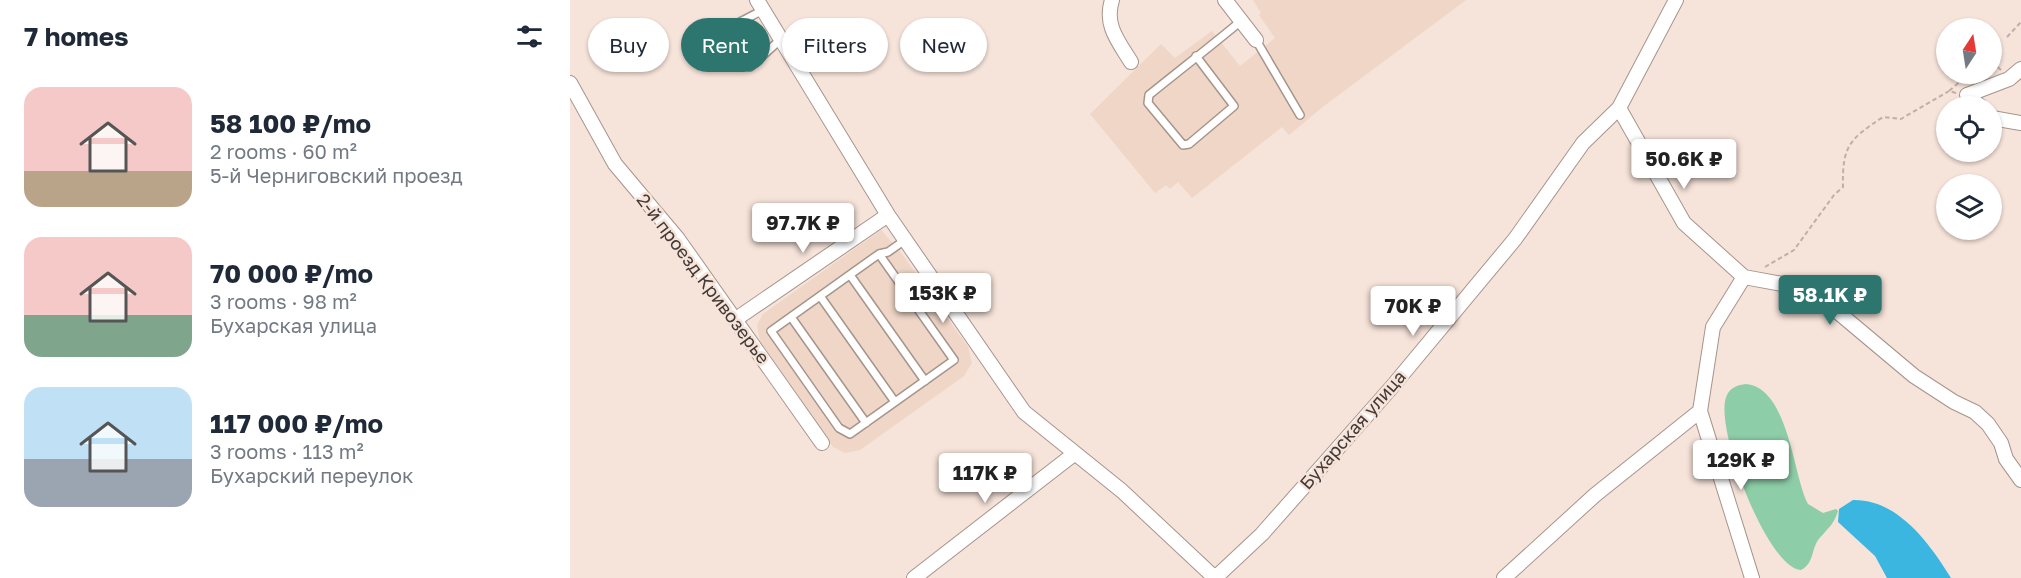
<!DOCTYPE html>
<meta charset="utf-8">
<style>
:root{--surface:#fff;--page:#f2f2f3;--text:#1f2937;--muted:#747a83;--accent:#2d7670}
body{margin:0;font-family:"Golos Text",sans-serif;background:var(--page);color:var(--text);height:100vh;display:flex;flex-direction:column;font-size:22px;white-space:nowrap}
*{box-sizing:border-box;margin:0}
p{font-size:20px;color:var(--muted)}
.icon{flex:none;width:33px;height:33px;fill:none;stroke:currentColor;stroke-width:2;stroke-linecap:round;stroke-linejoin:round}
.map{position:relative;flex:1;overflow:hidden}
.sheet{display:flex;flex-direction:column;background:var(--surface);width:570px}
.sheet>*{flex:none}
.guide{position:absolute;left:18px;top:18px;width:570px;height:54px;display:flex;gap:12px}
.needle{width:39px;rotate:12deg}
.tools{position:absolute;left:1366px;top:18px;display:grid;gap:12px}
.tools a{display:grid;place-items:center;width:66px;height:66px;border-radius:50%;background:var(--surface);box-shadow:0 2px 4px #0004;font-size:30px}
.price{position:absolute;translate:-50% -51px;padding:0 14px;border-radius:6px;background:#fff;color:#222;font-size:20px;line-height:39px;filter:drop-shadow(0 2px 3px #0008)}
.price::after{content:'';position:absolute;left:50%;top:36px;width:18px;height:14px;margin-left:-9px;background:inherit;clip-path:polygon(0 0,100% 0,50% 100%)}
.price.selected{background:var(--accent);color:#fff}
ul{padding:0;list-style:none}
li{display:flex;align-items:center;gap:18px;height:150px;padding:0 24px}
li span{display:grid;place-items:center;flex:none;width:168px;height:120px;border-radius:18px;color:#555}
li>.icon{margin-inline-start:auto}
span .icon{width:72px;height:72px;fill:#fffc;stroke-width:1}
li b{font-size:26px}
h2{display:flex;justify-content:space-between;align-items:center;height:72px;padding:0 24px;font-size:26px}
.tag{padding:0 21px;border-radius:27px;background:var(--surface);box-shadow:0 2px 4px #0004;font-size:21px;line-height:54px}
.tag.selected{background:var(--accent);color:#fff}
main{display:flex;flex:1;min-height:0}
.map>svg:first-child{display:block}
.built{fill:#efd6c7}
.green{fill:#8dcda8}
.water{fill:#3ab6e1}
.lines{fill:none;stroke-linecap:round;stroke-linejoin:round}
.service-casing{stroke:#a6958b;stroke-width:10}
.minor-casing{stroke:#a6958b;stroke-width:16}
.path{stroke:#bfafa7;stroke-width:2;stroke-dasharray:4.5 3;stroke-linecap:butt}
.service{stroke:#fff;stroke-width:7}
.minor{stroke:#fff;stroke-width:14}
.labels{text-anchor:middle;stroke-width:5;stroke-linejoin:round;paint-order:stroke}
.street-label{font-size:18px;fill:#413a36;stroke:#f6e3d9}
</style>
<main>
<section class="sheet">
<h2>7 homes<svg class="icon" aria-label="filters" viewBox="0 0 24 24"><path d="M4 7h16M4 17h16"/><circle cx="9" cy="7" r="2"/><circle cx="15" cy="17" r="2"/></svg></h2>
<ul>
<li><span style="background:linear-gradient(#f6c9c9 70%,#b9a48a 0)"><svg class="icon" aria-label="home" viewBox="0 0 24 24"><path d="M3 11l9-7 9 7M6 9v11h12V9"/></svg></span><div><b>58 100 ₽/mo</b><p>2 rooms · 60 m²</p><p>5-й Черниговский проезд</p></div></li>
<li><span style="background:linear-gradient(#f6c9c9 65%,#7fa58c 0)"><svg class="icon" aria-label="home" viewBox="0 0 24 24"><path d="M3 11l9-7 9 7M6 9v11h12V9"/></svg></span><div><b>70 000 ₽/mo</b><p>3 rooms · 98 m²</p><p>Бухарская улица</p></div></li>
<li><span style="background:linear-gradient(#bfe0f5 60%,#9aa5b1 0)"><svg class="icon" aria-label="home" viewBox="0 0 24 24"><path d="M3 11l9-7 9 7M6 9v11h12V9"/></svg></span><div><b>117 000 ₽/mo</b><p>3 rooms · 113 m²</p><p>Бухарский переулок</p></div></li>
</ul>
</section>
<div class="map">
<svg width="1451" height="578" viewBox="0 0 1451 578">
<rect width="100%" height="100%" fill="#f6e3d9"/>
<path class="built" d="M683 0H896L754 106 719 135 712 127 622 198 608 182 600 189 596 185 585 193 520 114 591 44 605 58 642 31 670 66 705 38 689 15 691 13Z
M311 230 332 254 398 347 402 363 394 376 290 450 275 453 263 447 190 342 187 325 193 314Z"/>
<path class="green" d="M1176 384C1219 388 1223 476 1238 504L1253 513 1266 509 1268 511C1264 525 1256 530 1248 540 1241 551 1244 563 1231 570 1197 569 1142 423 1157 395 1161 387 1168 385 1176 384Z"/>
<path class="water" d="M1283 500C1328 499 1360 544 1381 578H1317L1305 556 1268 522 1269 509Z"/>
<g class="lines">
<defs>
<path id="service" d="M170 22 193 10
M686 40 730 115
M626 56 664 106 619 144 613 145 578 103 579 95C610 70 641 46 671 21
M180 67 211 39
M309 254 384 360 280 434 269 428 201 331 309 254 318 252 335 240
M280 275 355 381
M250 296 325 402
M221 317 296 423"/>
<path id="minor" d="M187 0 318 215 454 412 552 491 645 578
M542 0C534 25 548 41 561 62
M655 0 686 40
M0 83 45 164 108 239 252 443
M1410 106 1397 95 1439 79 1451 69
M1049 108 1114 223 1174 277 1229 287 1257 303 1344 376 1384 402 1405 412 1418 424 1431 443 1436 459 1451 480
M1422 118 1451 123
M166 319 318 215
M1130 411 1182 578
M344 578 504 454
M645 578 692 534 821 388 945 239 1013 143 1049 108 1106 0
M934 578 1025 495 1130 411 1143 327 1174 277"/>
</defs>
<use href="#service" class="service-casing"/>
<use href="#minor" class="minor-casing"/>
<path class="path" d="M1437 37 1451 22
M1422 62 1431 70
M1386 93 1379 91 1399 74
M1195 267 1224 250 1264 195 1273 187C1272 145 1280 139 1313 117L1331 119 1379 91"/>
<use href="#service" class="service"/>
<use href="#minor" class="minor"/>
</g>
<g class="labels">
<g class="street-label">
<text transform="translate(133 279) rotate(53)" y="6">2-й проезд Кривозерье</text>
<text transform="translate(783 430) rotate(-49)" y="6">Бухарская улица</text>
</g>
</g>
</svg>
<div class="tools">
<a><svg class="needle" viewBox="-14 -14 28 28"><path d="M0-13l5 13h-10z" fill="#e53935"/><path d="M0 13l5-13h-10z" fill="#747a83"/></svg></a>
<a><svg class="icon" aria-label="locate" viewBox="0 0 24 24"><circle cx="12" cy="12" r="6"/><path d="M12 2v4M12 18v4M2 12h4M18 12h4"/></svg></a>
<a><svg class="icon" aria-label="layers" viewBox="0 0 24 24"><path d="M12 4l9 5-9 5-9-5zM3 14l9 5 9-5"/></svg></a>
</div>
<b class="price" style="left:1114px;top:190px">50.6K ₽</b>
<b class="price" style="left:233px;top:254px">97.7K ₽</b>
<b class="price" style="left:373px;top:324px">153K ₽</b>
<b class="price selected" style="left:1260px;top:326px">58.1K ₽</b>
<b class="price" style="left:843px;top:337px">70K ₽</b>
<b class="price" style="left:1171px;top:491px">129K ₽</b>
<b class="price" style="left:415px;top:504px">117K ₽</b>
<div class="guide">
<a class="tag">Buy</a>
<a class="tag selected">Rent</a>
<a class="tag">Filters</a>
<a class="tag">New</a>
</div>
</div>
</main>
